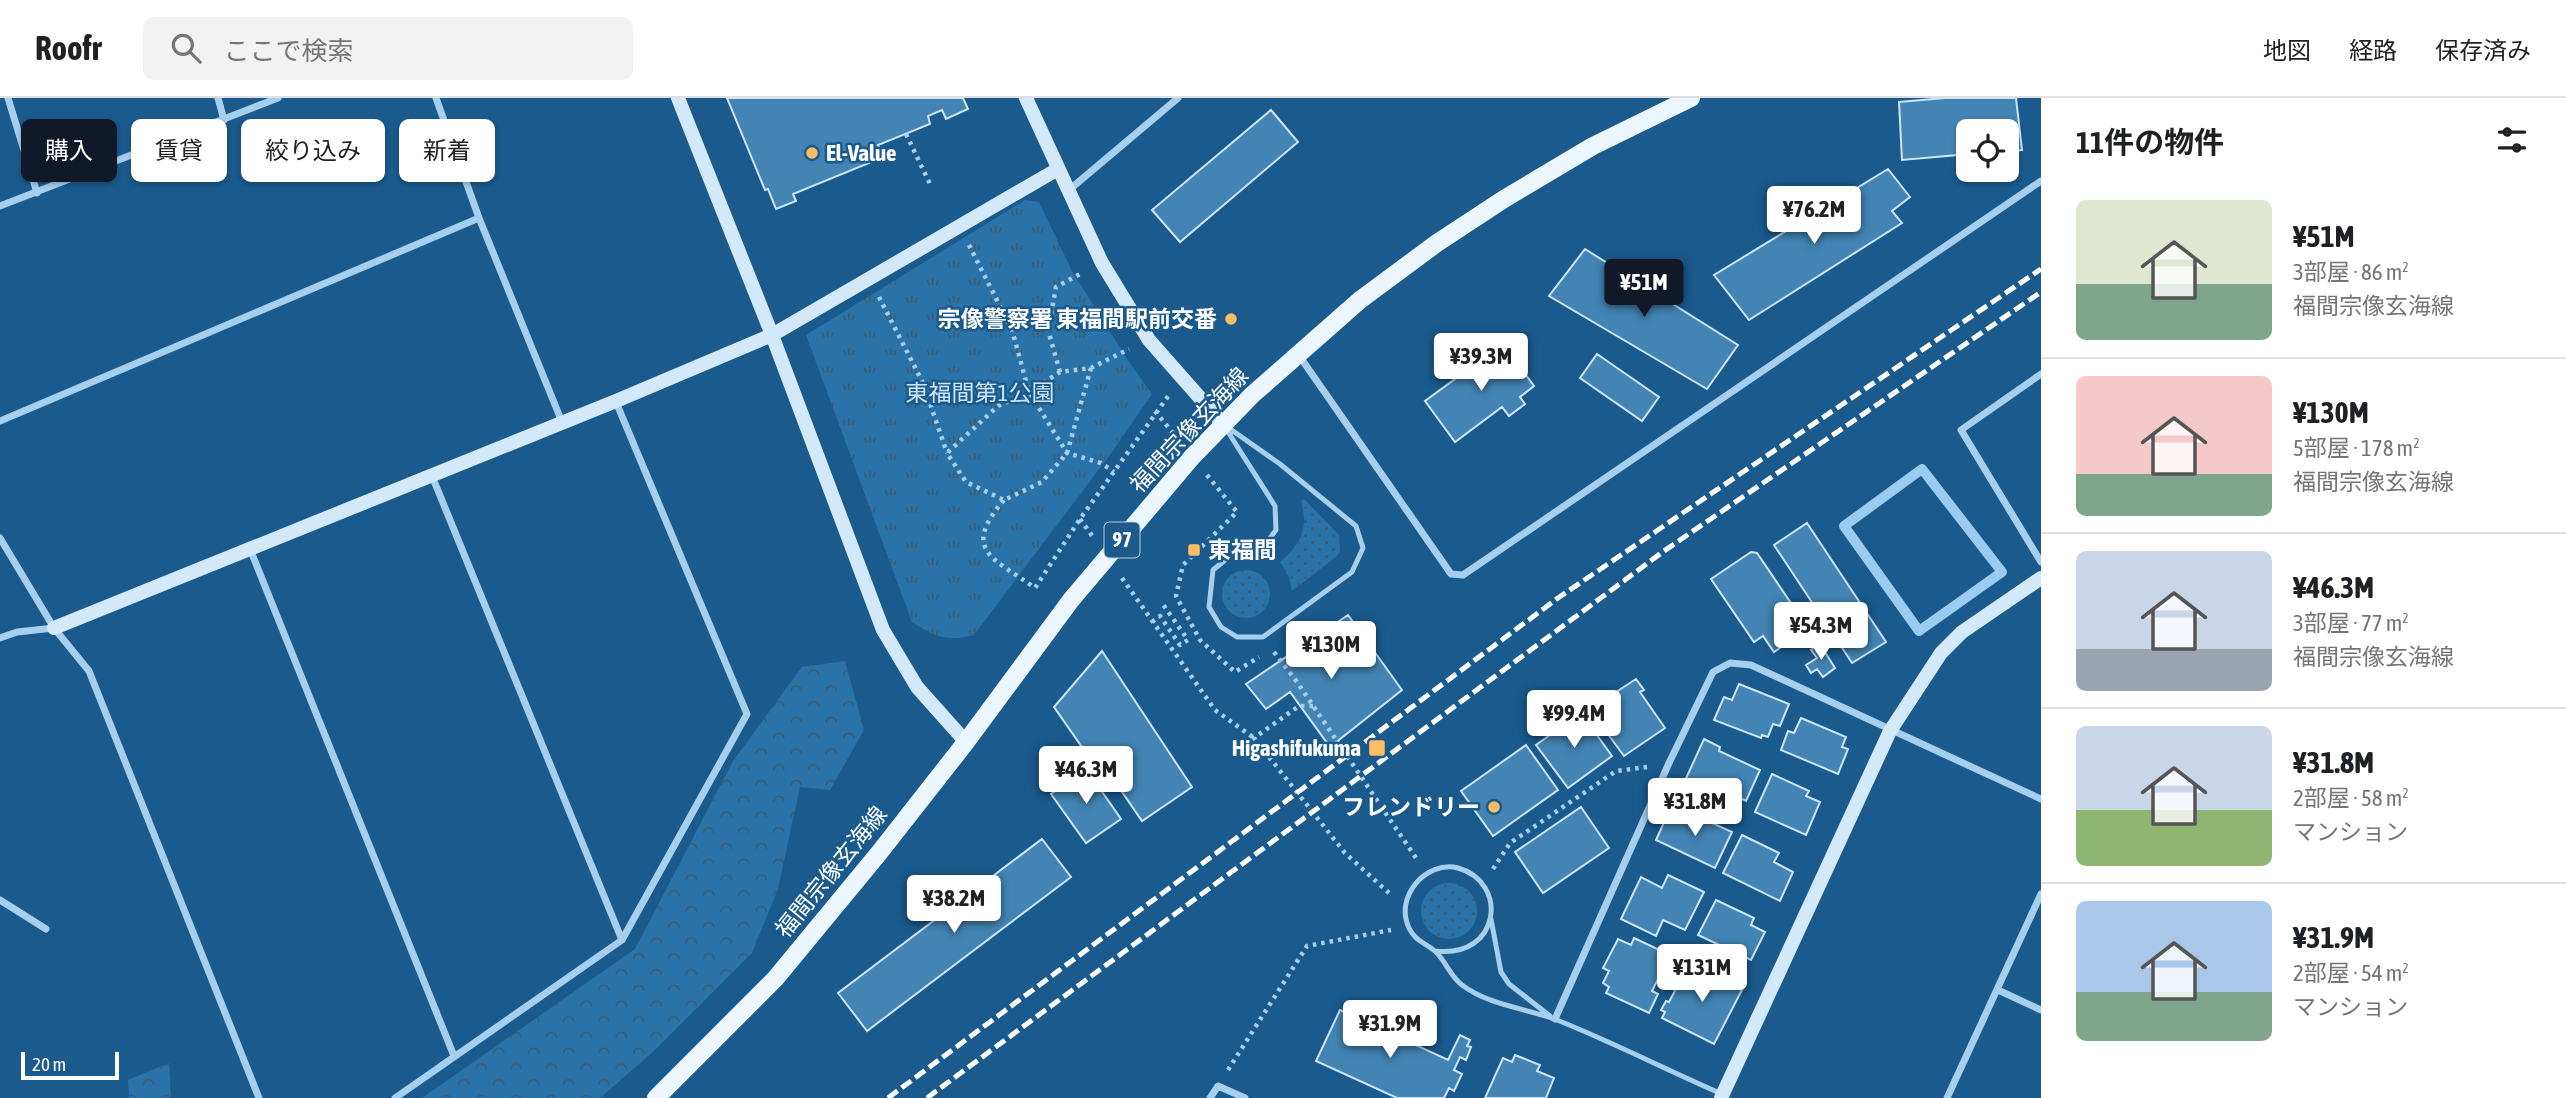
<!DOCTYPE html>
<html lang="ja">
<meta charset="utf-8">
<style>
:root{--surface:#fff;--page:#f2f2f2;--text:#202124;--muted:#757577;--line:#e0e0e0;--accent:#111827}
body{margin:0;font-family:"Asap Condensed","Noto Sans JP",sans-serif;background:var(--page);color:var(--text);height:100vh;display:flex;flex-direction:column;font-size:26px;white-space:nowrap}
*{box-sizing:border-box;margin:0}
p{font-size:23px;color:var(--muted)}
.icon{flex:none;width:38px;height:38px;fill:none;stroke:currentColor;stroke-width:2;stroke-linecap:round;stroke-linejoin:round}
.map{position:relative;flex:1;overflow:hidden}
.details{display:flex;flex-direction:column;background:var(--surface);width:525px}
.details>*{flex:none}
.banner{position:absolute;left:21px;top:21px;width:665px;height:63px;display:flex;gap:14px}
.controls{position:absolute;left:1956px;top:21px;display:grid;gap:14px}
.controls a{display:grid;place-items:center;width:63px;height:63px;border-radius:10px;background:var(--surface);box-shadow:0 2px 5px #0004;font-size:35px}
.scale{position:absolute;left:21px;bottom:18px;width:98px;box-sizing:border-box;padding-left:7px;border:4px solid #fff;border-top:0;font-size:19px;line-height:24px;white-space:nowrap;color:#fff;-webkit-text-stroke:5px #1a5a8c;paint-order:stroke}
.price{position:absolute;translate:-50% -60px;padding:0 16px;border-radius:7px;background:#fff;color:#222;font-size:23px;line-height:46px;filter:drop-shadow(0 2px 4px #0008)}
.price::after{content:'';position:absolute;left:50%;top:42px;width:21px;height:16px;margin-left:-10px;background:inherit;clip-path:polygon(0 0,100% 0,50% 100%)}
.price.current{background:var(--accent);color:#fff}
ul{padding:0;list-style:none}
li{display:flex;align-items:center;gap:21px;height:175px;padding:0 35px}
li+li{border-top:2px solid var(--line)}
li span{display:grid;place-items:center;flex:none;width:196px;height:140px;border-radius:10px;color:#555}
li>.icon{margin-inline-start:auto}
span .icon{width:84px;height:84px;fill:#fffc;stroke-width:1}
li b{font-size:30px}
h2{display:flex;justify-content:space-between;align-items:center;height:84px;padding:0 35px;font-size:30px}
.pill{padding:0 24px;border-radius:10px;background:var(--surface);box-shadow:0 2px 5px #0004;font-size:24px;line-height:63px}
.pill.current{background:var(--accent);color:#fff}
header{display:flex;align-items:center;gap:42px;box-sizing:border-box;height:98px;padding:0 35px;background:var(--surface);border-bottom:2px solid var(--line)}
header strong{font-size:33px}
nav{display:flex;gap:38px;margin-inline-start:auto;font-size:24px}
.search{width:490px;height:63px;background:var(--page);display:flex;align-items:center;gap:18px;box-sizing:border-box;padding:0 24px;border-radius:10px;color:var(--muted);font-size:26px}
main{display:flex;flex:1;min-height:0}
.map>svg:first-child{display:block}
.grass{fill:url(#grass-dots)}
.forest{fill:url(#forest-crowns)}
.park{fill:url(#park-tufts)}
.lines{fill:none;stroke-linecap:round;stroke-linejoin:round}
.stream{stroke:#99ccf0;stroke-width:10}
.building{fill:#4384b4;stroke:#cce6fa;stroke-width:2}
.path{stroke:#a6cfee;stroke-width:4.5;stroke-dasharray:3.5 5;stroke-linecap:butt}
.lane{stroke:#a6cfee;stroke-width:5}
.street{stroke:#a6cfee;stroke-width:7}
.secondary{stroke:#d3e9fa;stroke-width:14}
.primary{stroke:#ecf6ff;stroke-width:18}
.rail{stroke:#fff;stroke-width:5;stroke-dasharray:12 5;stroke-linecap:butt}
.poi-dot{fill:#ffbe62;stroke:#1a5a8c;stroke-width:2.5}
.labels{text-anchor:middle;stroke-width:5;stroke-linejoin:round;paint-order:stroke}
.shield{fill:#1a5a8c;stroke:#bacedc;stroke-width:2}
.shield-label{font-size:21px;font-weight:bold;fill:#fff}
.poi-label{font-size:23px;font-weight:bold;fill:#fff;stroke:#1a5a8c;text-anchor:end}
.park-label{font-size:23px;fill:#cce6fa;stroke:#1a5a8c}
.street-label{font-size:23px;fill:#fff;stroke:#1a5a8c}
</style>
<header>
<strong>Roofr</strong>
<div class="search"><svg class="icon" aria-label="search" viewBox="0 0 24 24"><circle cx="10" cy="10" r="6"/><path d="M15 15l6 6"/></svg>ここで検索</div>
<nav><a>地図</a><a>経路</a><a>保存済み</a></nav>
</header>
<main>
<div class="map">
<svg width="2041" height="1000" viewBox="0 0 2041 1000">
<defs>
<pattern id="grass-dots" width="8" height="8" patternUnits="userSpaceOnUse" patternTransform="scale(1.75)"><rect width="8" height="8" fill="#2a73a8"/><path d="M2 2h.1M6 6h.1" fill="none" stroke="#3e5c71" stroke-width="1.8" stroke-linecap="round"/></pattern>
<pattern id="forest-crowns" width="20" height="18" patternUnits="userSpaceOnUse" patternTransform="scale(1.75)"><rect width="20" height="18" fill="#2a73a8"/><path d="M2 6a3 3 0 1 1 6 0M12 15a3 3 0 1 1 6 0" fill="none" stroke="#3e5c71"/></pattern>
<pattern id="park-tufts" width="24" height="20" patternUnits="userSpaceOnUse" patternTransform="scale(1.75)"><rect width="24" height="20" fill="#2a73a8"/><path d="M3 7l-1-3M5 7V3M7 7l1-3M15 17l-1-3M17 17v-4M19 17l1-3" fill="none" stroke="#3e5c71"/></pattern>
</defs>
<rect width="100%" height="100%" fill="#1a5a8c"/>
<path class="grass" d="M1304 401 1339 437 1340 453 1337 458 1292 493 1289 479 1280 464C1301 446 1309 431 1301 403Z
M1222 496a24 24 0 1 1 48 0a24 24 0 1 1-48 0Z
M1421 813a28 28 0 1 1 56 0a28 28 0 1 1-56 0Z"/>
<path class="forest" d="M845 563 864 632 830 692 800 689 778 791 752 855 654 953 600 1000H422L635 851 733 663 802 569Z
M169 965 171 1000H129L128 982Z"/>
<path class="park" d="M1025 102 1039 104 1072 173 1127 261 1152 296 1112 354 974 537C947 544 935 539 912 524L806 237Z"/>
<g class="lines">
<path class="stream" d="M1922 371 2002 474 1919 533 1844 428Z"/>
</g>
<path class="building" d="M727 0H963L968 11 946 21 942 12 928 18 930 26 878 47 880 52 866 58 869 65 793 96 796 103 776 111 768 91 765 92Z
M1945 0H2016L2022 52 2007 53V33H1969V56L1902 62 1899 4Z
M1271 12 1298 44 1180 144 1152 112Z
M1888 71 1910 99 1892 113 1902 125 1749 222 1714 177Z
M1585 151 1738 247 1707 291 1549 198Z
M1503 246 1534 288 1520 299 1525 306 1509 318 1502 309 1455 344 1425 303Z
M1597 256 1659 299 1642 323 1580 280Z
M1807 425 1886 544 1852 565 1774 447Z
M1751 454 1757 455 1814 539 1809 543 1803 534 1774 554 1763 538 1754 544 1711 481Z
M1348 517 1402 592 1330 649 1290 594 1266 611 1246 586Z
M1820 546 1835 570 1823 579 1817 571 1811 575 1806 567 1817 560 1811 552Z
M1102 553 1192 689 1142 723 1113 681 1107 685 1054 609Z
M1636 581 1644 592 1640 594 1665 630 1624 658 1593 616 1613 602 1610 598Z
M1739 586 1789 606 1780 628 1773 626 1768 639 1762 637 1761 640 1714 622 1724 599 1732 602Z
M1581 615 1612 658 1568 690 1536 647Z
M1801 620 1846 639 1842 649 1848 651 1838 676 1781 652 1788 633 1794 635Z
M1704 641 1720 649 1719 653 1760 672 1746 703 1721 691 1711 713 1678 698Z
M1526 647 1558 692 1493 738 1461 693Z
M1087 672 1121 721 1086 745 1051 696Z
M1772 676 1809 693 1806 698 1820 704 1806 737 1755 714Z
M1581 709 1609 750 1543 795 1515 754Z
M1674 715 1687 721 1690 715 1732 734 1715 770 1656 742 1665 722 1670 724Z
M1742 737 1779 755 1774 764 1793 774 1780 803 1723 775Z
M1042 741 1071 779 867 933 838 895Z
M1668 777 1704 794 1685 832 1663 822 1656 838 1621 821 1641 779 1662 790Z
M1716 802 1754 820 1751 827 1765 834 1751 862 1698 837Z
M1634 840 1670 857 1652 893 1658 896 1649 915 1606 895 1609 889 1603 885 1609 873 1603 870 1618 841 1631 847Z
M1689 866 1714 879 1715 876 1743 890 1714 946 1662 920 1665 914 1661 912 1666 903 1669 904Z
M1340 912 1448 962 1460 937 1470 942 1467 948 1471 949 1466 962 1460 959 1454 972 1462 976 1454 993 1449 990 1444 1000H1397L1316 963Z
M1515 957 1540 967 1537 973 1554 980 1546 1000H1485L1503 960 1512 964Z"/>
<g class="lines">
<path class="path" d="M906 36 930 86
M969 147 1012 232 1029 294 1067 355 1101 365 1114 374
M879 199 923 285 947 355
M1091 270 1067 355 1042 384 1004 402 966 384 947 355 998 308 1029 294 1060 274 1091 270 1129 251
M1060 274 1048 232 1056 189 1082 175
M1155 313 1177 340
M1207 377 1237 414 1183 467 1176 498 1200 542 1235 574 1259 559
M1004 402C960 453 994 460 1035 490L1080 421 1169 297
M1080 421 1093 439
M1122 480 1215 612 1254 640
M1152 524 1160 518 1180 547 1188 542 1162 505
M1274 554 1297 584 1416 760
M1313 608H1299L1254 640 1345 755 1389 795
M1493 771 1510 745 1616 673 1647 669
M1228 972 1307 848 1391 832"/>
<path class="lane" d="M1223 326 1280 366 1356 428 1363 450 1352 474 1263 539H1237L1221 529 1209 509 1213 472 1230 458 1264 448 1276 432 1275 408Z
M1491 821 1501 874 1509 886 1550 918
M1435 853C1501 861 1509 784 1458 770 1426 762 1394 799 1409 830 1415 843 1426 845 1436 854 1446 864 1451 879 1462 887 1490 908 1526 910 1557 922 1612 944 1667 972 1722 996"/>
<path class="street" d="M8 0 37 95
M218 0 224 22
M436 0 479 120 562 324
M1069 92 1178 0
M0 108 278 0
M1298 256 1451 476 1463 477 2041 83
M2041 276 1961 332 2041 464
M0 323 479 120
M432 378 622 842
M0 440 54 530 89 573 259 1000
M250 451 454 958
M0 540 17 534 54 530
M0 802 46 831
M1998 892 2041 912
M1555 921 1669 665 1713 574 1730 565 1751 567 2041 701
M395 1000 622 842 747 616 616 304
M1210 1000 1218 988 1245 1000
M1947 1000 2041 796"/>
<path class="secondary" d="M678 0 772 237 883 532 917 589 966 644
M1026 0 1102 165 1149 242 1223 326
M54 530 616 303 772 237 1058 71
M1721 1000 1890 633 1941 555 1962 534 2041 480"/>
<path class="primary" d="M656 1000 775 881 879 755 966 644 1071 502 1192 359 1252 297 1360 202 1437 145 1504 101 1593 48 1691 0"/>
<path class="rail" d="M888 1000 1558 500 2041 171
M927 1000 1664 453 2041 194"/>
</g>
<g class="poi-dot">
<circle cx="812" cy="55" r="7"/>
<circle cx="1231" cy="221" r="7"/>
<rect x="1187" y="445" width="14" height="14" rx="3.5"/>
<rect x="1368" y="641" width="18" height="18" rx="3.5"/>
<circle cx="1494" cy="709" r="7"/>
</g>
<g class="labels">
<rect class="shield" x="1104.5" y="424.5" width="35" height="35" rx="5"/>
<g class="shield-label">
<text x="1122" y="449">97</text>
</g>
<g class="poi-label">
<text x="826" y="63" text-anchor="start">El-Value</text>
<text x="1217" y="229">宗像警察署 東福間駅前交番</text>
<text x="1208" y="460" text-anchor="start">東福間</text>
<text x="1361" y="658">Higashifukuma</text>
<text x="1480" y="717">フレンドリー</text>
</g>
<g class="park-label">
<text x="980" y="303">東福間第1公園</text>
</g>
<g class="street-label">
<text transform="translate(1189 332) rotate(-47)" y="8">福間宗像玄海線</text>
<text transform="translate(831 774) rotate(-51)" y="8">福間宗像玄海線</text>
</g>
</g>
</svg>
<div class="controls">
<a><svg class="icon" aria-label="locate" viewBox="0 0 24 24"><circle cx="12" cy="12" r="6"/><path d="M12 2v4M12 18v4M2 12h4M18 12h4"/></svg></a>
</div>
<div class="scale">20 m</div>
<b class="price" style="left:1814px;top:148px">¥76.2M</b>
<b class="price current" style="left:1644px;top:221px">¥51M</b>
<b class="price" style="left:1481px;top:295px">¥39.3M</b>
<b class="price" style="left:1821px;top:564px">¥54.3M</b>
<b class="price" style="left:1331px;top:583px">¥130M</b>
<b class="price" style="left:1574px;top:652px">¥99.4M</b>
<b class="price" style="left:1086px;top:708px">¥46.3M</b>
<b class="price" style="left:1695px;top:740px">¥31.8M</b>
<b class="price" style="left:954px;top:837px">¥38.2M</b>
<b class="price" style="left:1702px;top:906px">¥131M</b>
<b class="price" style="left:1390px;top:962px">¥31.9M</b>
<div class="banner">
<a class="pill current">購入</a>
<a class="pill">賃貸</a>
<a class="pill">絞り込み</a>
<a class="pill">新着</a>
</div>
</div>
<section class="details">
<h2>11件の物件<svg class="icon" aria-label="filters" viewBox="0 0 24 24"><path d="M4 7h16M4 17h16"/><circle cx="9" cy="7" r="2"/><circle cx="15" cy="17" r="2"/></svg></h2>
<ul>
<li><span style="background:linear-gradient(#dfe7d0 60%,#7fa58c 0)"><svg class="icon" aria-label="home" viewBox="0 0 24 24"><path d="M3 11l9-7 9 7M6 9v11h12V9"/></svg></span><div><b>¥51M</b><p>3部屋 · 86 m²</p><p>福間宗像玄海線</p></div></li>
<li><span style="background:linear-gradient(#f6c9c9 70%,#7fa58c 0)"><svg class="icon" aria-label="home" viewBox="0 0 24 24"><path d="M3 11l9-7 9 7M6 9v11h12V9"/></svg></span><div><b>¥130M</b><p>5部屋 · 178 m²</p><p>福間宗像玄海線</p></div></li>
<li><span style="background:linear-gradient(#c9d6e8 70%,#9aa5b1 0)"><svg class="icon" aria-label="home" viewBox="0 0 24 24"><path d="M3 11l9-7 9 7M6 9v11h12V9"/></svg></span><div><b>¥46.3M</b><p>3部屋 · 77 m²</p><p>福間宗像玄海線</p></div></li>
<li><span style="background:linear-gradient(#c9d6e8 60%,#8fb573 0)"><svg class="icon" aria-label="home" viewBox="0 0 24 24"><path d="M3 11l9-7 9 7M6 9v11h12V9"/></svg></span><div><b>¥31.8M</b><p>2部屋 · 58 m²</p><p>マンション</p></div></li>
<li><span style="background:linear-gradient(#a9c7e8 65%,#7fa58c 0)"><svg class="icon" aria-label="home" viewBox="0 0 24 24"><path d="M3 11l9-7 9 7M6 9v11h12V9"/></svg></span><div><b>¥31.9M</b><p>2部屋 · 54 m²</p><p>マンション</p></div></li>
</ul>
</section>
</main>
